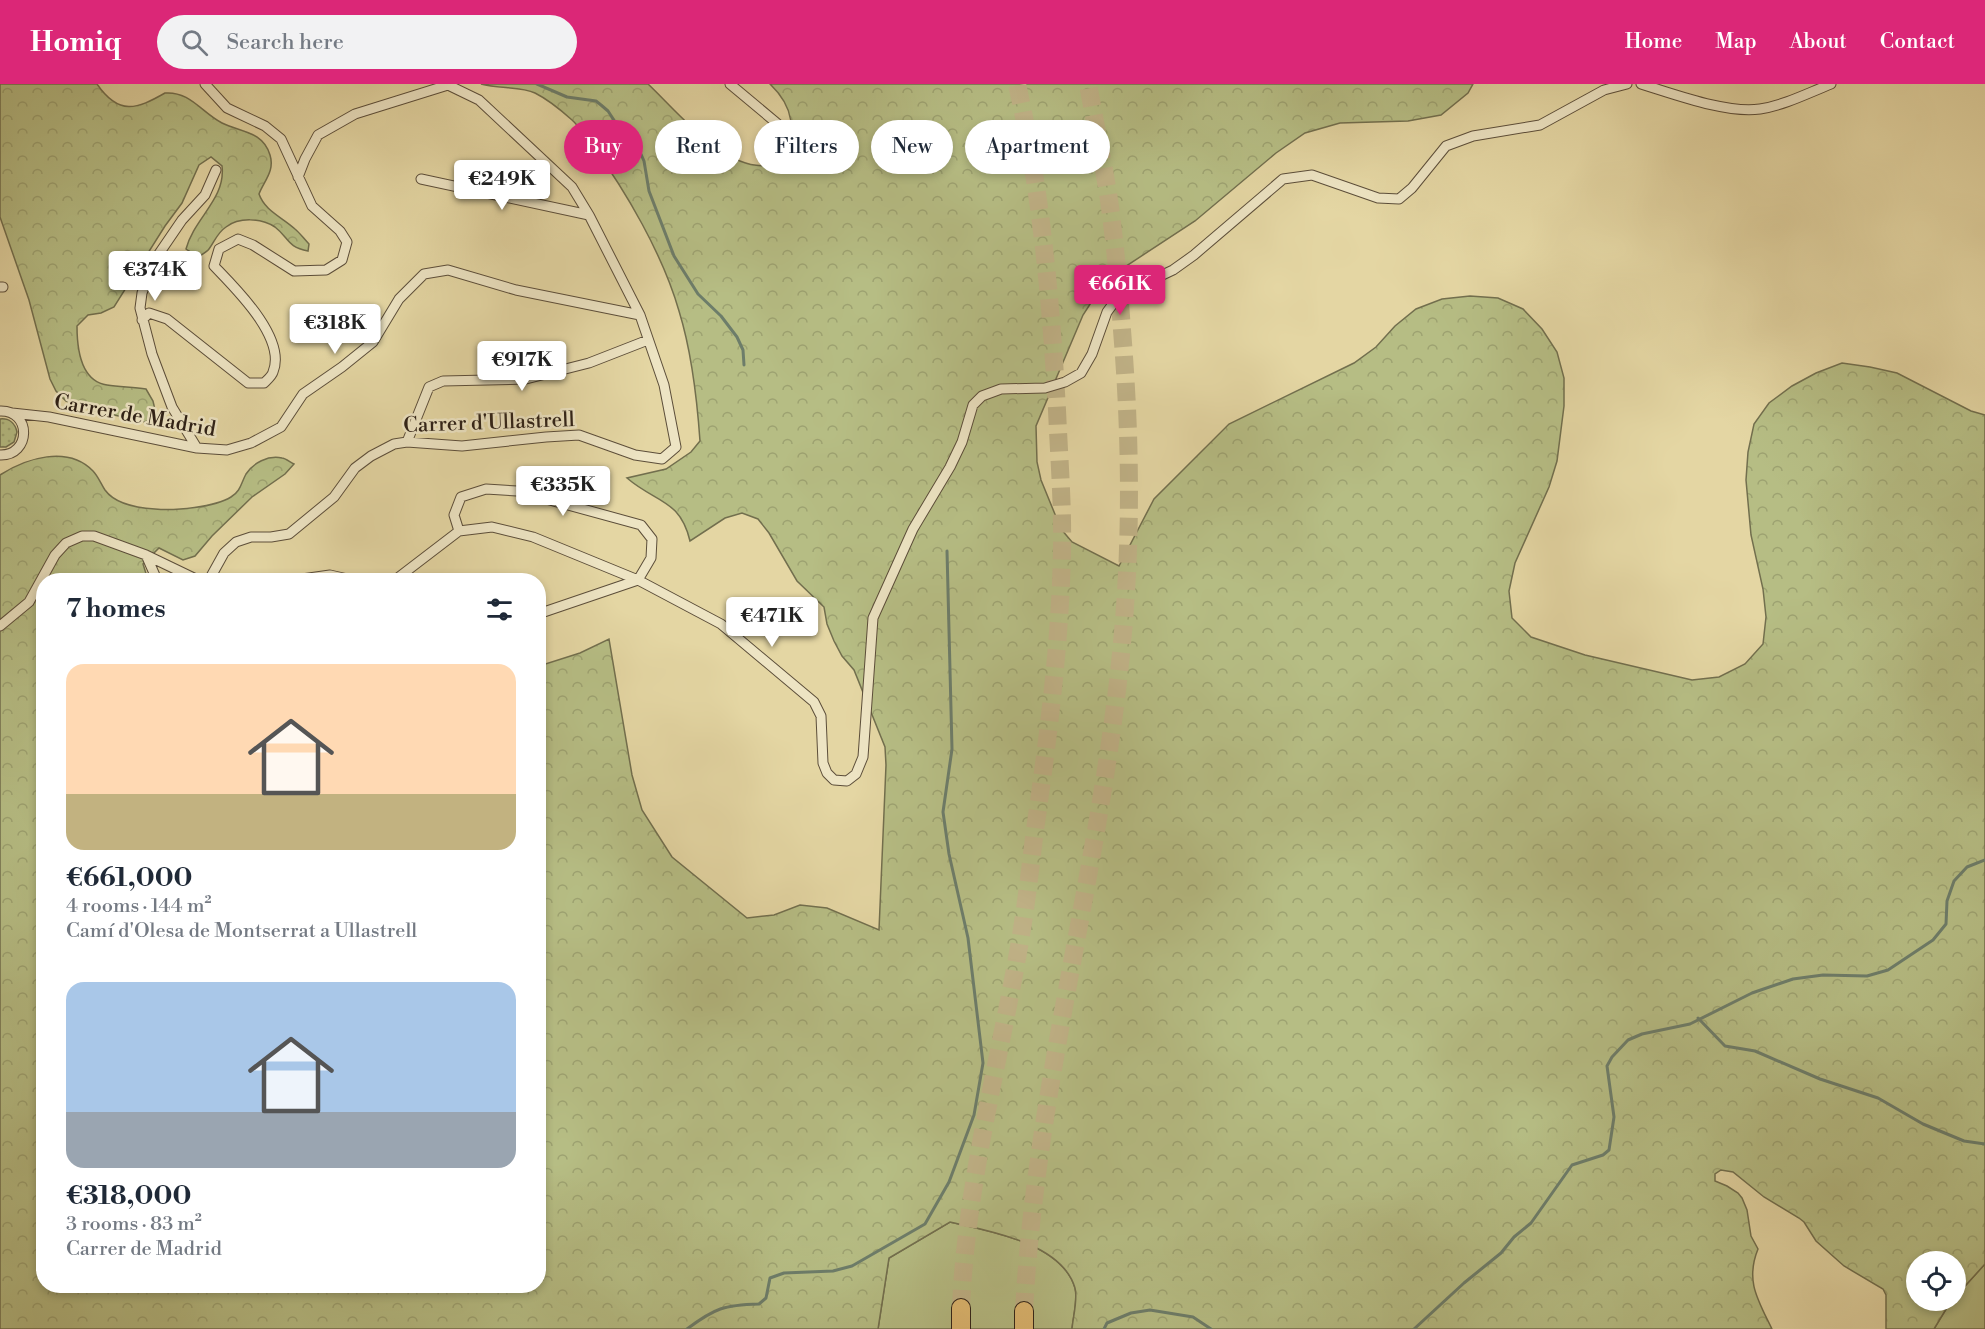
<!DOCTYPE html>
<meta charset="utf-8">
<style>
:root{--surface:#fff;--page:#f2f2f3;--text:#1f2937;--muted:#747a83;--accent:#db2777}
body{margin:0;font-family:"Libre Bodoni",serif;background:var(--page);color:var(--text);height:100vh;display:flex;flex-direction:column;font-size:22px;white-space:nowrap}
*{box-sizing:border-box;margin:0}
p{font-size:20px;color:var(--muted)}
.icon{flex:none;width:33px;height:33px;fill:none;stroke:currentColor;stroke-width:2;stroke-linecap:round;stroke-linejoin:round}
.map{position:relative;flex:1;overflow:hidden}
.panel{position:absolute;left:36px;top:489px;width:510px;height:720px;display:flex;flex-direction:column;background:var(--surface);border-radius:24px;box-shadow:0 3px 9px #0003}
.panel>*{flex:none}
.hud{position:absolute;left:564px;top:36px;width:570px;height:54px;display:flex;gap:12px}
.controls{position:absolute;left:1906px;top:1167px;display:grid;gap:12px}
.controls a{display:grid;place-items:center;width:60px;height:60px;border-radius:50%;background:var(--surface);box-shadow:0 3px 9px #0003;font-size:30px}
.price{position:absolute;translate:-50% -51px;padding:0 14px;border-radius:6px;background:#fff;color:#222;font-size:20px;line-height:39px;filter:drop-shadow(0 2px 3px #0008)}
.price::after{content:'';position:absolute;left:50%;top:36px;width:18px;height:14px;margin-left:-9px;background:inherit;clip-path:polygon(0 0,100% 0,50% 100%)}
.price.current{background:var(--accent);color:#fff}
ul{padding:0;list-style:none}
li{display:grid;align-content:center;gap:12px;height:318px;padding:0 30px}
li span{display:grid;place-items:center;height:186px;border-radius:18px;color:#555}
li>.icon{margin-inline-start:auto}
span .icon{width:108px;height:108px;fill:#fffc;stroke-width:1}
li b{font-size:26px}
h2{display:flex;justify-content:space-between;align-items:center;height:72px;padding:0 30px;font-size:26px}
.chip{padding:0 21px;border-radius:27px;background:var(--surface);box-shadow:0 3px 9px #0003;font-size:21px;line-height:54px}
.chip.current{background:var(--accent);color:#fff}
header{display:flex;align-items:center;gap:36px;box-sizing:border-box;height:84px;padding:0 30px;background:var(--accent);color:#fff}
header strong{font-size:28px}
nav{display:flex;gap:33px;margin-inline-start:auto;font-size:21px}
.search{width:420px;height:54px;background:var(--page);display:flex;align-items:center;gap:15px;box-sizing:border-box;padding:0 21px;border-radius:33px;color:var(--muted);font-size:22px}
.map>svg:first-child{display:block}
.green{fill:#b6bd84;stroke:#726f4e;stroke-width:1.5}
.forest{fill:url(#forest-crowns);stroke:#726f4e;stroke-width:1.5}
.garden{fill:url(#garden-dots);stroke:#726f4e;stroke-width:1.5}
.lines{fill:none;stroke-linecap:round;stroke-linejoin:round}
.stream{stroke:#6d7d6a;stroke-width:3}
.highway-tunnel{stroke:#c0b287;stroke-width:18;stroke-dasharray:18 9;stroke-linecap:butt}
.street-casing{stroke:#5c4e3a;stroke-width:11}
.highway-casing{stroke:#2e2117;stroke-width:20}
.street{stroke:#ede4c3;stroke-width:9}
.highway{stroke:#e2bb72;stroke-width:18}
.labels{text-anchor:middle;stroke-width:5;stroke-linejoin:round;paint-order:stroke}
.street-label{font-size:21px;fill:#2e2117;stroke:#ede4c3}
</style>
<header>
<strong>Homiq</strong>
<div class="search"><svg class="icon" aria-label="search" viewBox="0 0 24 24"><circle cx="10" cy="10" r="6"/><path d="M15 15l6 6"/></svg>Search here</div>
<nav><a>Home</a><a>Map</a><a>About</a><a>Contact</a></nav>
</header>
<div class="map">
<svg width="1985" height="1245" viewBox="0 0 1985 1245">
<defs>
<pattern id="forest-crowns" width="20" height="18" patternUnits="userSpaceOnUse" patternTransform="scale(1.5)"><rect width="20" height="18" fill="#b6bd84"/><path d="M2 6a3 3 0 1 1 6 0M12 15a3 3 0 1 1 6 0" fill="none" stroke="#9da271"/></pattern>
<pattern id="garden-dots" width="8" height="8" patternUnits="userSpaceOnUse" patternTransform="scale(1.5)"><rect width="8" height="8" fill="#b6bd84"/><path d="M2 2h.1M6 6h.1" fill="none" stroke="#9da271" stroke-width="1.8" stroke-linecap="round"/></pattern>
</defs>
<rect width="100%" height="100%" fill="#e4d6a3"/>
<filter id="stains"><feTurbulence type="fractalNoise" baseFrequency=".00333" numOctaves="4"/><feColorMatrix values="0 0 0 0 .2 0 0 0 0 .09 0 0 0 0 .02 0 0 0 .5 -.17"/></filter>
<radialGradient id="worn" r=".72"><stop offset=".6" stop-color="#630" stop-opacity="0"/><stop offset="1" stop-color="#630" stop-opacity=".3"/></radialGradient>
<path class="green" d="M950 1138C989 1147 1062 1159 1075 1204 1078 1215 1073 1233 1072 1245H878L889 1174Z
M1985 1180V1245H1934L1951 1217 1956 1216V1212Z"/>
<path class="forest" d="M0 0H97C119 32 137 25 165 9 190 7 202 29 222 39 240 48 263 47 270 71 275 87 264 97 259 110 265 127 282 133 295 145 300 149 304 155 309 160L308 167C287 163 289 154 275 143 261 134 239 133 226 143 217 149 215 157 209 165 207 168 201 171 198 173L186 165C194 134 226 115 222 82L211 73 199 81 182 119 165 142 114 223 101 229 88 231 77 242C77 263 80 297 107 301 120 303 133 303 146 305L153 317 156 330 145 338 92 326 66 317 56 307 50 295 29 216 0 133Z
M481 0H648C676 26 726 89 769 81 773 80 778 78 782 76 797 47 794 23 770 0H1473L1468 9 1441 31 1408 37 1340 39 1305 49 1276 69 1195 137 1117 188 1094 214 1083 231 1036 342 1037 378 1041 396 1061 445 1072 458 1119 482 1154 415 1229 340 1354 279 1376 263 1395 242 1416 225 1442 215 1470 212 1498 214 1523 225 1542 245 1557 268 1564 294V322L1557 377 1549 403 1515 479 1509 507 1512 534 1531 553 1585 571 1692 596 1719 593 1745 580 1763 560 1766 533 1763 505 1751 451 1746 396 1748 368 1754 340 1769 319 1792 302 1816 289 1842 279 1870 283 1897 289 1971 327 1985 331V1180L1956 1212V1178H1917V1216L1951 1217 1934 1245H1886V1211L1883 1205 1844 1182 1816 1157 1804 1138 1799 1134 1764 1113 1733 1088 1721 1086 1715 1090V1097L1727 1102 1738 1109 1742 1114 1747 1126 1751 1152 1758 1165C1745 1197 1758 1216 1772 1245H1072C1073 1233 1078 1215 1075 1204 1062 1159 989 1147 950 1138L889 1174 878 1245H0V391C26 374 68 361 93 387 98 392 101 400 105 406 115 420 139 424 155 425 175 427 215 423 231 413 241 407 241 399 246 390 253 379 268 371 282 374 285 374 290 378 294 380L285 390 252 413 212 452 195 472 183 476 159 464 143 480 148 496H44V1202H538L539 582 580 569 609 555 632 691 642 726 672 773 747 834 774 831 800 821 827 824 879 846 886 681 885 663 854 586 842 572 834 557 827 540 824 523 797 497 769 449 758 435 742 429 725 434 690 457C680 415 656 419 627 394L666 385 691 368 700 357C697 314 692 269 679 227 663 171 626 107 592 61 585 53 580 43 572 36 562 27 547 15 535 9 521 2 498 5 481 0Z"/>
<path class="garden" d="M0 335C9 334 15 339 17 348L14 358 6 363H0Z"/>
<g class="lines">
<path class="stream" d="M537 0 567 13 596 17 601 21 608 27 625 53 640 68 644 77 649 107 674 172 698 210 721 232 737 253 743 266 744 281
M1698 934 1725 962 1755 967 1820 995 1878 1014 1923 1040 1964 1057 1985 1060
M687 1245C715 1224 724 1221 759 1220L766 1214 770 1194 784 1189 833 1187 852 1182 925 1140 949 1098 974 1031 983 979 968 854 949 770 943 728 952 665 947 467
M1104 1245 1107 1239 1131 1229 1150 1226 1193 1233 1211 1245
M1414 1245 1464 1199 1501 1169 1514 1153 1531 1139 1572 1081 1603 1071 1609 1066 1614 1033 1607 982 1612 973 1628 956 1642 950 1690 940 1752 909 1793 895 1823 891 1867 892 1888 886 1933 856 1946 840 1947 817 1954 797 1967 783 1985 776"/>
<path class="highway-tunnel" d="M961 1224C966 1101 998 983 1019 863 1026 824 1030 785 1035 746 1048 654 1060 562 1062 468 1063 421 1059 373 1057 326 1051 217 1041 106 1017 0
M1024 1227C1035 1017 1092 814 1117 606 1132 483 1132 369 1122 246 1119 203 1115 159 1109 116 1103 77 1095 39 1088 0"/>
<defs>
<path id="street" d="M730 0 779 41
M1641 0C1674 10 1727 30 1760 25 1785 21 1808 9 1831 0
M421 95 589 131
M0 203H3
M142 236 149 229 167 235 248 299H264C267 296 272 292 273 288 287 254 235 204 214 182L219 165 238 155 253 161 294 187 326 186 342 176 347 158 340 147 312 122 281 55 265 42 227 24 205 0
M0 327C32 326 31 372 0 371
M12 329 49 333 197 364 227 366 251 359 281 343 303 310 342 283 373 258 399 215 424 190 448 186 516 206 640 231
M407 358 429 303 443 297 526 295 589 279 648 256
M197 364 172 323 152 270 140 224 142 209 154 177 182 136 205 111 216 86
M459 447 454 431 461 413 486 405 517 407 641 441 652 455 651 474 638 496
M146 471 157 496
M209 496 224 469 236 458 251 453H271L289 450 334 413 355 384 371 372 394 360 407 358 462 362 546 353 579 351 635 371 662 375 676 363 664 301 640 231 589 131 572 103 479 16 448 1 355 30 318 51 305 75 298 93
M295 496 330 491 352 496
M395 496 459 447 492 443 533 453 638 496 721 540 814 618 821 632 823 679 827 689 834 696 847 697 856 690 863 673 873 534 913 445 950 383 962 358 973 321 982 312 1001 305 1045 304 1065 298 1081 289 1092 270 1107 228 1126 202 1154 195 1173 186 1194 171 1283 95 1312 91 1378 114 1399 115 1412 104 1446 62 1473 52 1540 41 1604 6 1627 0
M538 530 638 496
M0 542 29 518 55 471 66 459 82 452H94L146 471 198 496"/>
<path id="highway" d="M961 1224V1245
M1024 1245V1227"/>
</defs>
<use href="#street" class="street-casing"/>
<use href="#highway" class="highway-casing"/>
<use href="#street" class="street"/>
<use href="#highway" class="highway"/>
</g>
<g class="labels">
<g class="street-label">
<text transform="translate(135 331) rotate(10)" y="7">Carrer de Madrid</text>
<text transform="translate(489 338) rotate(-2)" y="7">Carrer d'Ullastrell</text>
</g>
</g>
<rect width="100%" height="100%" filter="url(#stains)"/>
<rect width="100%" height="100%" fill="url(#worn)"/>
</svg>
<div class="controls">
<a><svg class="icon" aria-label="locate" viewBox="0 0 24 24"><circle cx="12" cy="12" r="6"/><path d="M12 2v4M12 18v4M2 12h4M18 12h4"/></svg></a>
</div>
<b class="price" style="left:502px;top:127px">€249K</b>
<b class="price" style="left:155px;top:218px">€374K</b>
<b class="price current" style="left:1120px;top:232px">€661K</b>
<b class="price" style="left:335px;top:271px">€318K</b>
<b class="price" style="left:522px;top:308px">€917K</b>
<b class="price" style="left:563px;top:433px">€335K</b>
<b class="price" style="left:772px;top:564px">€471K</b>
<div class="hud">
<a class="chip current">Buy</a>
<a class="chip">Rent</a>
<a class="chip">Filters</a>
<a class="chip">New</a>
<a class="chip">Apartment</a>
</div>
<section class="panel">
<h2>7 homes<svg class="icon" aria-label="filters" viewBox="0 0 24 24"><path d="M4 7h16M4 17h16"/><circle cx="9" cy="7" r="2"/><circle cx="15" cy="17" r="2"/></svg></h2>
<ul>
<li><span style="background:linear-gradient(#ffd9b3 70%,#c2b280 0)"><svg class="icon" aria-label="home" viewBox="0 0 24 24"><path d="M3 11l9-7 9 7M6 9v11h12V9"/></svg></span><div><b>€661,000</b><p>4 rooms · 144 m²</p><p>Camí d'Olesa de Montserrat a Ullastrell</p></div></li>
<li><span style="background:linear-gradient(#a9c7e8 70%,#9aa5b1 0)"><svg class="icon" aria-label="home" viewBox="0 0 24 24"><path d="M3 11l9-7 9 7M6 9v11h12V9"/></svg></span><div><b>€318,000</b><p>3 rooms · 83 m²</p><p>Carrer de Madrid</p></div></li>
</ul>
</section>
</div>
